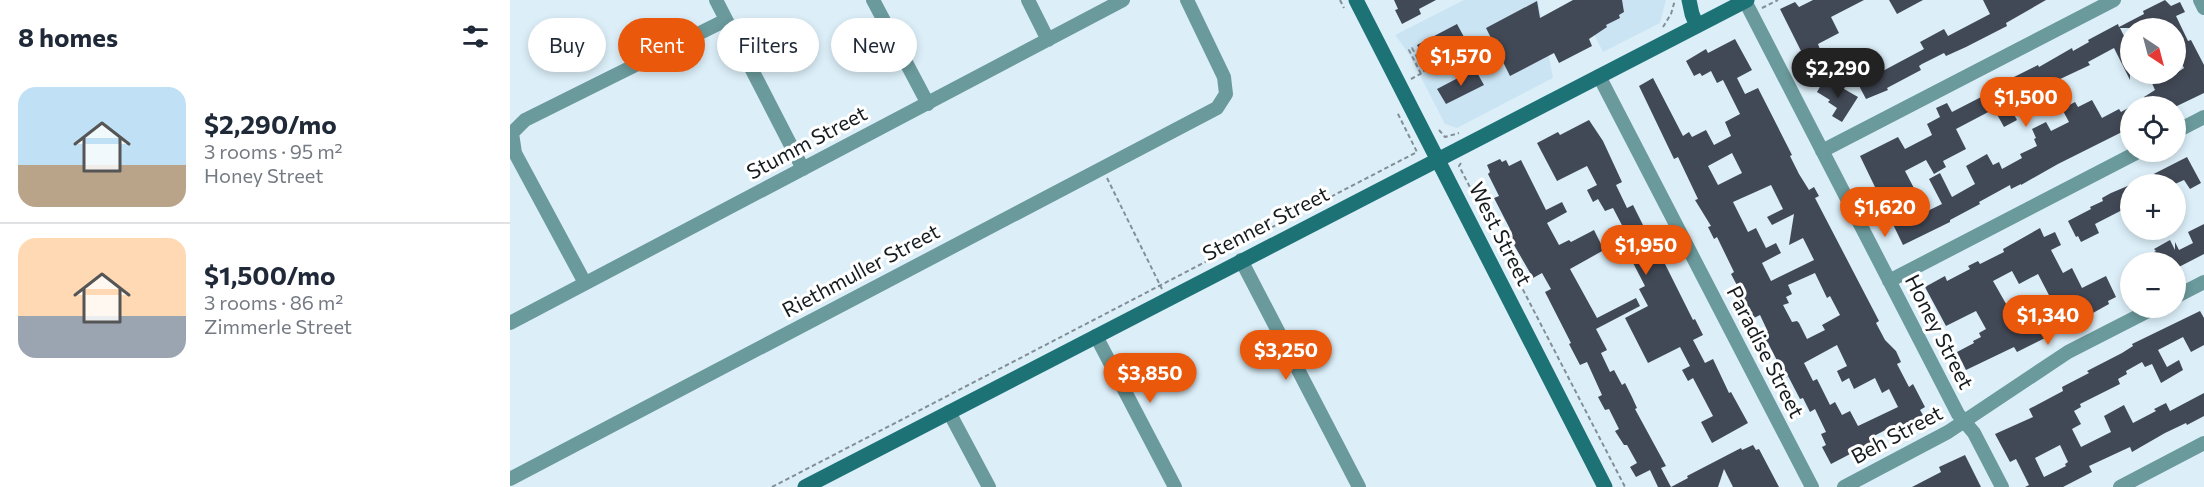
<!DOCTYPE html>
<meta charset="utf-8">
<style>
:root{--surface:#fff;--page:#f6f6f7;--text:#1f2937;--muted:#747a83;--line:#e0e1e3;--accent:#ea580c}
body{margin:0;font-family:Commissioner,sans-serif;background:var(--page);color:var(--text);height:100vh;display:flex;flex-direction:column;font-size:22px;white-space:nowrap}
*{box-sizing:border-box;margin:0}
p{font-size:20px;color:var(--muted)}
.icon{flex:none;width:33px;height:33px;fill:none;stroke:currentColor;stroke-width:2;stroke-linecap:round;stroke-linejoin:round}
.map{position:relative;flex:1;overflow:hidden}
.side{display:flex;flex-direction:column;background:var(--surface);width:510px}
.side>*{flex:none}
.top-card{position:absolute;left:18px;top:18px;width:570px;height:54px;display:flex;gap:12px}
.needle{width:39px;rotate:144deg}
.tools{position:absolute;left:1610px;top:18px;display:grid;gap:12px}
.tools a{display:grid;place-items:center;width:66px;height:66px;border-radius:50%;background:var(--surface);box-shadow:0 3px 9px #0003;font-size:30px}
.price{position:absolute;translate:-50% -51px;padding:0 14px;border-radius:21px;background:var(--accent);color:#fff;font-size:20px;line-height:39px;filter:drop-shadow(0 2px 3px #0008)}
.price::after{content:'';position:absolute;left:50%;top:36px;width:18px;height:14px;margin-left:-9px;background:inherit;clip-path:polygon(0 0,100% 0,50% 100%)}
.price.selected{background:#222;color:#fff}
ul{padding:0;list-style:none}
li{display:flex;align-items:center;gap:18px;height:150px;padding:0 18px}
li+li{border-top:2px solid var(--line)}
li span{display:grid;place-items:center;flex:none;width:168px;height:120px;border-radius:18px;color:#555}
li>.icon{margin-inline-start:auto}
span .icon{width:72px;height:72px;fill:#fffc;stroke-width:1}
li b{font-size:26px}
h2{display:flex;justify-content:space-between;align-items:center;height:72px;padding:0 18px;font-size:26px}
.tag{padding:0 21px;border-radius:27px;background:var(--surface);box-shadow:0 3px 9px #0003;font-size:21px;line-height:54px}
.tag.selected{background:var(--accent);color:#fff}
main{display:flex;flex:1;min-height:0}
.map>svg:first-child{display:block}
.built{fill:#cae4f3}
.building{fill:#424956;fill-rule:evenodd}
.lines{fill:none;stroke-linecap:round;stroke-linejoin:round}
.path{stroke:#828f96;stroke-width:2;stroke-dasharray:4.5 3;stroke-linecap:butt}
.street{stroke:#6b9a9c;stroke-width:14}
.secondary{stroke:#1d7276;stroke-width:15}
.labels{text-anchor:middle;stroke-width:6;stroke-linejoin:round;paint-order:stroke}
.street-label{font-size:21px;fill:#151c1f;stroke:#fff}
</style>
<main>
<section class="side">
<h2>8 homes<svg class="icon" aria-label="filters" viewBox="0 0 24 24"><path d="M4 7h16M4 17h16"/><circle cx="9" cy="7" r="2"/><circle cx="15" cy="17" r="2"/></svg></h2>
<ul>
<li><span style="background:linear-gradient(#bfe0f5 65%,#b9a48a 0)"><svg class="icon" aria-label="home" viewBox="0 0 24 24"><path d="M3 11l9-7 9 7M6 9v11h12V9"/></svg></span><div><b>$2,290/mo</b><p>3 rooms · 95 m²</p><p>Honey Street</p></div></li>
<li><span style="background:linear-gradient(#ffd9b3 65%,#9aa5b1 0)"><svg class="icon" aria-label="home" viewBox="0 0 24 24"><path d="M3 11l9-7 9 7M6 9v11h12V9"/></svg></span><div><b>$1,500/mo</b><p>3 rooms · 86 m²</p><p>Zimmerle Street</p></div></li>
</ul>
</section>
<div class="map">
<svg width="1694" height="487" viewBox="0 0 1694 487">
<rect width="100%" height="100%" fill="#dceff9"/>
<path class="built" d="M954 0H1028L1043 78 947 128 935 124 899 54 885 35Z
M1066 0H1156L1150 23 1093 52Z"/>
<path class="building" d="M884 0H926L909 9 911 14 892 24 885 10 888 9Z
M1063 0H1112L1114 12 1109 15 1110 18 1096 25 1097 27 1079 39 1082 46 1049 63 1044 53 1000 76 976 28 1027 1 1030 18Z
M1303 0H1354L1321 17 1329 33 1308 44 1312 55 1297 63 1270 9 1285 2 1289 7Z
M1379 0H1413L1387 14Z
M1473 0H1536L1496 23 1497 26 1456 47 1436 56 1434 53 1412 64 1409 66 1411 70 1377 88 1378 90 1356 99 1346 80 1367 69 1369 73 1414 49 1410 42 1434 29 1438 36 1480 14Z
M1655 0 1661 6 1670 2 1675 12 1666 16 1678 41 1681 40 1694 65V93L1667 106H1621L1635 100 1634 97 1645 90 1638 74H1665L1674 68 1665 50V28H1610L1620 48V80L1604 48 1578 62 1580 65 1548 80 1549 82 1540 88 1512 103 1514 105 1502 111 1507 120 1494 127 1484 109 1446 129 1456 149 1433 161 1436 167 1424 174 1416 160 1395 171 1406 192 1397 197 1407 216 1432 204 1419 179 1430 173 1442 197 1465 184 1456 166 1477 154 1483 165 1489 162 1492 169 1512 158 1510 154 1527 146 1524 139 1526 138 1522 129 1536 122 1541 131 1559 122 1552 109 1565 102 1568 107 1582 100 1592 118 1609 109 1611 112 1620 107V128L1548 164 1511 185V184L1501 189 1500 185 1469 202 1470 204 1440 220V222L1393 245 1350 156 1388 137 1395 149 1422 135 1417 124 1430 117 1426 108 1437 103 1442 112 1477 94 1504 77 1528 65 1529 67 1562 48 1563 51 1579 42 1578 40 1608 24 1609 27 1634 14 1633 11Z
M947 24 954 37 941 45 942 47 917 60 914 59 907 45Z
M1225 39 1242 70 1227 78 1235 94 1248 88 1282 155 1280 156 1289 174 1299 190 1304 187 1309 196 1305 198 1369 321 1366 323 1375 340 1386 351 1391 362 1387 364 1399 387 1403 384 1415 407 1410 410 1413 415 1388 428 1383 426 1364 436 1366 440 1354 446 1358 453 1348 458 1344 452 1321 464 1312 447 1316 445 1311 434 1316 432 1305 409 1300 412 1293 398 1290 399 1278 376 1276 378 1258 343 1251 346 1247 338 1258 332 1250 315 1244 318 1238 306 1221 274 1224 272 1207 237 1204 239 1198 227 1201 226 1185 200 1188 199 1168 157 1164 159 1129 86 1143 78 1173 136 1179 132 1182 137 1196 130 1204 145 1221 136 1215 122 1230 114 1213 80 1207 83 1201 71 1192 76 1190 73 1184 76 1176 61 1196 49 1198 53ZM1222 153 1232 173 1208 185 1198 166ZM1261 185 1273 209 1257 217 1262 225 1284 214 1279 245 1293 238 1304 260 1261 281 1252 263 1271 253 1266 243 1256 248 1246 228 1238 232 1223 202ZM1305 273 1317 298 1320 296 1330 315 1312 325 1315 330 1297 339 1289 323 1287 321 1282 322 1273 305 1279 303 1276 297 1282 294 1278 285ZM1327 345 1337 366 1327 371 1332 382 1339 378 1344 389 1365 378 1372 393 1379 389 1388 407 1348 426 1340 411 1332 415 1325 402 1320 405 1307 379 1303 381 1294 363Z
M965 69 974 85 936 104 927 89Z
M1315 78 1348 97 1332 122 1322 116 1327 108 1318 102 1320 100 1307 92Z
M1079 120 1093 141 1112 182 1106 185 1117 208 1123 205 1136 231 1138 230 1183 320 1185 319 1193 335 1183 340 1195 363 1203 359 1219 393 1221 392 1238 423 1202 443 1191 422 1203 416 1183 378 1178 381 1172 370 1180 366 1170 347 1138 363 1115 318 1138 306 1129 289 1135 286 1120 257 1111 262 1105 249 1114 244 1109 234 1115 231 1103 208 1095 211 1088 199 1083 202 1077 190 1087 185 1077 166 1047 181 1027 143 1048 132 1050 135Z
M1677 157 1691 183 1680 189 1674 180 1665 184H1624Z
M990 159 992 162 996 160 999 166 1011 160 1036 210 1052 202 1057 212 1037 223 1049 245 1059 240 1061 242 1084 230 1094 250 1060 269 1087 318 1126 298 1130 306 1086 329 1097 350 1091 353 1100 372 1104 370 1112 385 1115 383 1122 397 1127 408 1125 409 1156 466 1151 468 1161 487 1178 478 1177 476 1231 448 1232 450 1243 445 1246 450 1249 449 1269 487H1223L1214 469 1208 487H1148L1140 470 1126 477 1120 467 1127 463 1117 445H1114L1105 431 1109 429 1099 409 1095 410 1088 397 1092 395 1077 362 1070 365 1059 344 1061 343 1035 292 1041 289 1032 273 1023 278 996 231 1000 229 984 198 989 196 978 174 980 172 977 165Z
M1620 185V206L1585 224 1589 233 1571 242 1568 236 1566 237 1558 221 1581 209 1580 207 1593 201 1592 198 1601 193Z
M1694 224V254L1665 269V262H1625L1646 251 1644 249 1660 240 1665 250V242L1669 250 1683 243 1678 232Z
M1530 228 1534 237 1545 232 1551 245 1541 250 1553 273 1562 268 1572 288 1596 276 1606 297 1598 301 1599 304 1574 318 1537 337 1507 352 1504 347 1456 370 1447 352 1464 343 1463 341 1471 337 1469 333 1476 329 1466 311 1436 326 1415 287 1435 276 1437 281 1460 269 1458 266 1468 261 1470 264 1494 252 1493 249ZM1502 271 1509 284 1528 274 1541 299 1528 306 1531 310 1507 323 1483 281Z
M1690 311 1694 318V345L1681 352 1673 337 1648 350 1657 367 1669 360 1673 370 1651 383 1642 364 1635 367 1632 362 1616 371 1617 374 1608 379 1610 384 1570 404 1571 407 1564 411 1571 424 1562 429 1571 447 1601 432 1594 416 1614 405 1623 423 1646 411 1644 409 1656 403 1660 411 1694 393V416L1677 425 1676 423 1655 433 1622 452 1620 447 1579 466 1582 472 1553 487H1515L1519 485 1506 459 1500 462 1485 434 1523 417 1519 409 1553 391 1552 387 1579 373 1577 371 1612 353 1623 346 1622 344ZM1550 445 1558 462 1555 464 1556 466 1534 477 1525 458Z
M1455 455 1471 487H1402L1431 472 1429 467Z"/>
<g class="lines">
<path class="path" d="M830 0 834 8
M1252 8 1268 0
M1153 27 1161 14 1165 0
M901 79 914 72V70L902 48 899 50 911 74
M929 130 935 137 949 133
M951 163 949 166 1115 487
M597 178 652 289
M262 487 907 152 887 112"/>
<path class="street" d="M206 0 293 169
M363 0 418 104
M518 0 538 40
M1690 0 1694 8
M1235 1 1448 414 1464 433 1492 487
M1089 76 1302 487
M1665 132 1694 117
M1312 151 1604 0
M731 260 849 487
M1379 281 1628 152
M75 283 5 153 2 133 15 120 216 20
M1665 297 1694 282
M0 323 613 0
M586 336 665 487
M439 412 479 487
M0 479 707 108 716 94 714 77 677 0
M1334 487 1438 432 1558 352 1644 308
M1610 487 1694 443"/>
<path class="secondary" d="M846 0 1095 487
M1179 0 1182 14 1187 26
M295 487 1237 0"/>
</g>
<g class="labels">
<g class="street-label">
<text transform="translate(297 143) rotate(-28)" y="7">Stumm Street</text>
<text transform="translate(756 224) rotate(-27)" y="7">Stenner Street</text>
<text transform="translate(990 234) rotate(63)" y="7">West Street</text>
<text transform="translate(351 271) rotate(-28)" y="7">Riethmuller Street</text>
<text transform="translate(1429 332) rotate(63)" y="7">Honey Street</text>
<text transform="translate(1255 352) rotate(63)" y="7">Paradise Street</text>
<text transform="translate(1387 435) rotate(-28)" y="7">Beh Street</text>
</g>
</g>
</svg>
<div class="tools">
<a><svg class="needle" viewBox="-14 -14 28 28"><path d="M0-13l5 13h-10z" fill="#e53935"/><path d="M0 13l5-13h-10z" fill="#747a83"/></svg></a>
<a><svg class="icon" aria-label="locate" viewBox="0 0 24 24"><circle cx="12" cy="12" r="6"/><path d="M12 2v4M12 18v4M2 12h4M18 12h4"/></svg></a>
<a>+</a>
<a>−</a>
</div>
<b class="price" style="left:951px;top:87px">$1,570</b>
<b class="price selected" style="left:1328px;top:99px">$2,290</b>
<b class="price" style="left:1516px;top:128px">$1,500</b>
<b class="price" style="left:1375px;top:238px">$1,620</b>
<b class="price" style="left:1136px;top:276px">$1,950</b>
<b class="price" style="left:1538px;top:346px">$1,340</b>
<b class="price" style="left:776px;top:381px">$3,250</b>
<b class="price" style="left:640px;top:404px">$3,850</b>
<div class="top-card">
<a class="tag">Buy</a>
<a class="tag selected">Rent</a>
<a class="tag">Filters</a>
<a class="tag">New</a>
</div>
</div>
</main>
